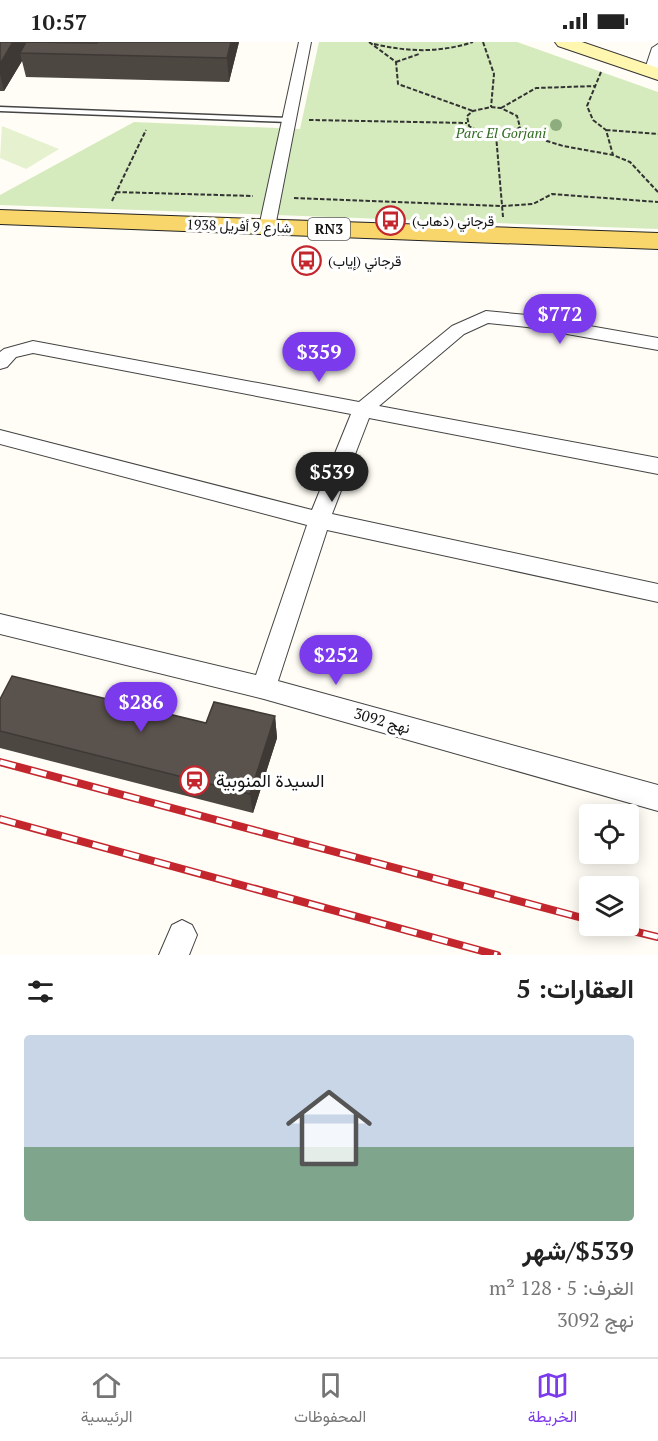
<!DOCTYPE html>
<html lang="ar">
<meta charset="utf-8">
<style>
:root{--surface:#fff;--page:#f2f2f2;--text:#222;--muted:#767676;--line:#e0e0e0;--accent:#7c3aed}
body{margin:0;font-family:"PT Serif",Vazirmatn,serif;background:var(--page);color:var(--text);direction:rtl;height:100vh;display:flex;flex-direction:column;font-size:22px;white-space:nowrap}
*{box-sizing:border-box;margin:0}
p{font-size:20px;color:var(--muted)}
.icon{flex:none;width:33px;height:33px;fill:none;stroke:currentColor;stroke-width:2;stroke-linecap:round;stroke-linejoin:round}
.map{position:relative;height:913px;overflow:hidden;direction:ltr}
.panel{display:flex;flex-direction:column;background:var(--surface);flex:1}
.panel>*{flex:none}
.tools{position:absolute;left:579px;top:762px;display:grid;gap:12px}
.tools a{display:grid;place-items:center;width:60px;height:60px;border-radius:6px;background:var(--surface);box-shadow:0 3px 15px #0003;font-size:30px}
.price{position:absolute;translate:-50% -51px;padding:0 14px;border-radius:21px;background:var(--accent);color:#fff;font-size:20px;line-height:39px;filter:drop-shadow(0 2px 3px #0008)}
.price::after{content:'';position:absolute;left:50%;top:36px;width:18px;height:14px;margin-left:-9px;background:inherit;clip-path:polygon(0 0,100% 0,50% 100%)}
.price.active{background:#222;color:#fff}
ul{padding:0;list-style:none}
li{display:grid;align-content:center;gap:12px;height:318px;padding:0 24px}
li span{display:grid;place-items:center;height:186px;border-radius:6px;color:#555}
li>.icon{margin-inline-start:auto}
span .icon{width:108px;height:108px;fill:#fffc;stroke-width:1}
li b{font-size:26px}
h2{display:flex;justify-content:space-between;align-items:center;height:72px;padding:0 24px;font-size:26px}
.status{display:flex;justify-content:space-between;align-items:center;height:42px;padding:0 30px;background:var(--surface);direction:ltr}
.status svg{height:16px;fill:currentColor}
.dock{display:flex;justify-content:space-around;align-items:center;height:84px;border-top:2px solid var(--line);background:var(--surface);font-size:16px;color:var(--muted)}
.dock a{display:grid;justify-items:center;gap:3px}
.dock .active{color:var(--accent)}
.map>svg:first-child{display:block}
.green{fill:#d5ebbd}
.pitch{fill:#e6f2cf}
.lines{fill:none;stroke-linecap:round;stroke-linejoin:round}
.lane-casing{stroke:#444;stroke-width:3}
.street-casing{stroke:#444;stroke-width:2}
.secondary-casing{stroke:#333;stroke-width:2}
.primary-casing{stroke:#222;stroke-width:2}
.path{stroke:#333;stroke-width:2;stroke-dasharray:4.5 2;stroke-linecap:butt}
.lane{fill:#fff;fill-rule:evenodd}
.street{fill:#fff;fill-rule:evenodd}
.secondary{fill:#fff6b0;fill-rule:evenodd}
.primary{fill:#f9d66b;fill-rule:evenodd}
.rail-casing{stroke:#c4262e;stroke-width:8}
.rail{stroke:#fff;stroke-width:5;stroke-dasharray:16;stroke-linecap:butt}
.tree{fill:#8dad7f}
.wall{fill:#4d4742}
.shaded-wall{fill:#3f3936}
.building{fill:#5a524d;stroke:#3f3936;stroke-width:1.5}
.labels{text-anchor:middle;stroke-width:6;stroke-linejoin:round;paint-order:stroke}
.far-park-label{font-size:14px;font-style:italic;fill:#2f6b1f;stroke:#fff}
.far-poi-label{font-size:14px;fill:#111;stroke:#fff;text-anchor:start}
.far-street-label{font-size:14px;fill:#111;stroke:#fff}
.shield{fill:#fff;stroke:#585858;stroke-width:1.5}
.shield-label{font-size:14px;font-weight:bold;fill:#111}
.street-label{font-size:15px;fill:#111;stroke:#fff}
.near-poi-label{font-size:18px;fill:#111;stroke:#fff;text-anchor:start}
</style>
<div class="status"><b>10:57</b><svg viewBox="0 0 49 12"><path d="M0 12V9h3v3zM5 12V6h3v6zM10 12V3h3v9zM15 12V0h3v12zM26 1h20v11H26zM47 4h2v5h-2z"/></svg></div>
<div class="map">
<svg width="658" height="913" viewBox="0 0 658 913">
<rect width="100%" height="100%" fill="#fffdf5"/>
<path class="green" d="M319 0H517L658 50V187L0 163V153L134 80 300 87Z"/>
<path class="pitch" d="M2 84 59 107 26 127 0 116Z"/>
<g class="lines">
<defs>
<path id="lane" d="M0 65 289 76 293 78 289 80 0 69Z"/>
<path id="street" d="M299 0H311L275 185 267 190 259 185Z
M658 2V30L651 34 646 33 644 30 652 6Z
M486 269 527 273 658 296V308L527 285 488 281 464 292 379 364 658 416V432L369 376 332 472 658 542V560L327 488 278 639 658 743V769L264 657 0 592V572L256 633 307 483 0 402V388L312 468 351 372 33 311 16 315 7 325 0 327V310L4 307 33 299 359 360 452 284Z
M182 878 192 883 197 893 189 913H159L172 883Z"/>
<path id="secondary" d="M555 0H582L658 26V38L558 4Z"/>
<path id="primary" d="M0 168 658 191V207L0 182Z"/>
</defs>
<use href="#lane" class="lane-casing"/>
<use href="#street" class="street-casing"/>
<use href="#secondary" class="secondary-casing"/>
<use href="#primary" class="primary-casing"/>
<path class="path" d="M369 0 396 20 398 42 473 69
M483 0 494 32 491 65
M374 2C409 10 439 11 473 0
M396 20 419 12
M601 30 587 64 593 78 606 88 613 113
M491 65 501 66 517 74 520 85C503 97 486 94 469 84L467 74 473 69Z
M501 66 536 46 596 44
M309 78 467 81
M606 88 658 92
M515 89 563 104 613 113 630 120 658 150
M496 93 503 175
M116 150 253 154
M294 156 503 164 533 162 552 152 658 160
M112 159 146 88"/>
<use href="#lane" class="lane"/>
<use href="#street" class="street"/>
<use href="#secondary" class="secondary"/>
<use href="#primary" class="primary"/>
<defs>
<path id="rail" d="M0 720 590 878
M0 777 497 913
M612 884 658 895"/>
</defs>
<use href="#rail" class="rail-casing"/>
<use href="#rail" class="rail"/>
</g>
<circle class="tree" cx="556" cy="83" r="6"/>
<path class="wall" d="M0 0H239L229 40 26 35 22 19 4 49H0Z
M0 657 206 681 275 674 277 696 253 771 0 706Z"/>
<path class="shaded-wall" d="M13 0H32L20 11 22 19 4 49 0 32V22Z
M231 0H239L229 40 227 16Z
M275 674 277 696 253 771 250 752Z"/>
<path class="building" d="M0 0H13L0 22Z
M26 0 97 1 98 0H231L227 16 20 11Z
M12 634 206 681 214 660 275 674 250 752 0 689V657Z"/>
<defs>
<symbol id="bus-ring" viewBox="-11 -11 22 22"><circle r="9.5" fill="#fff" stroke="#c4262e" stroke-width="1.5"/><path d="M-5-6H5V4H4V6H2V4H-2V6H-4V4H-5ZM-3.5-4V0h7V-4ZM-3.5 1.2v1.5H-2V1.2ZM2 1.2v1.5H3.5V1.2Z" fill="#c4262e"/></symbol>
<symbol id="station-ring" viewBox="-11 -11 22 22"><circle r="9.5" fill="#fff" stroke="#c4262e" stroke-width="1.5"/><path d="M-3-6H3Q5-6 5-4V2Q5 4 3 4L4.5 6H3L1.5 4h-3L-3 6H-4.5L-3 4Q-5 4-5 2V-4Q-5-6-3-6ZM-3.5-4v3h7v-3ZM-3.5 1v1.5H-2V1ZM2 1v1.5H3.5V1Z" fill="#c4262e"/></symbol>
</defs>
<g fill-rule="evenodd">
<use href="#bus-ring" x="374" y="162" width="33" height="33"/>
<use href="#bus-ring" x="290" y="202" width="33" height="33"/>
<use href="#station-ring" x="178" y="722" width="33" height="33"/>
</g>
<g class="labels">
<g class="far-park-label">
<text x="501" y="96">Parc El Gorjani</text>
</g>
<g class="far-poi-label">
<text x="412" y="184">قرجاني (ذهاب)</text>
<text x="328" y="224">قرجاني (إياب)</text>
</g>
<g class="far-street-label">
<text transform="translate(239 184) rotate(2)" y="5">شارع 9 أفريل 1938</text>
</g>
<rect class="shield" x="308" y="176" width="42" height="22" rx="4.5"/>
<g class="shield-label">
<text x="329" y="192">RN3</text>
</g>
<g class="street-label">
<text transform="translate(382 679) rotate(16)" y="5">نهج 3092</text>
</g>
<g class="near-poi-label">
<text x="216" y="745">السيدة المنوبية</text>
</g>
</g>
</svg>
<div class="tools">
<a><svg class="icon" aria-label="locate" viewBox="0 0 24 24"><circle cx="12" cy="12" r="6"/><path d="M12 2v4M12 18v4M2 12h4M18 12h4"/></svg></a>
<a><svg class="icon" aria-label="layers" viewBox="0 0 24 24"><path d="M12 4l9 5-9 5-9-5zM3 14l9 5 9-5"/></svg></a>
</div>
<b class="price" style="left:560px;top:303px">$772</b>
<b class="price" style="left:319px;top:341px">$359</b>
<b class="price active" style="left:332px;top:461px">$539</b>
<b class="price" style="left:336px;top:644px">$252</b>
<b class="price" style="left:141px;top:691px">$286</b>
</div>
<section class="panel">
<h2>العقارات: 5<svg class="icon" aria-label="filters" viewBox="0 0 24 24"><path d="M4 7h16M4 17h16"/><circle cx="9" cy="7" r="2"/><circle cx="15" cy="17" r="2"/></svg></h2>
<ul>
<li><span style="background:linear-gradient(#c9d6e8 60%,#7fa58c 0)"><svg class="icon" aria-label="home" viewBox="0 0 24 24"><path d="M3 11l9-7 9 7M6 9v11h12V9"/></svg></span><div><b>$539/شهر</b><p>الغرف: 5 · 128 m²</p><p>نهج 3092</p></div></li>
</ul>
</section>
<nav class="dock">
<a class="active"><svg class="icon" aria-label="map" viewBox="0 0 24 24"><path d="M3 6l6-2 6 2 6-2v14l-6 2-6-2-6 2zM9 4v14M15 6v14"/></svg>الخريطة</a>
<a><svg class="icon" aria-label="saved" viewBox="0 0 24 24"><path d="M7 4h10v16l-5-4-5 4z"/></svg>المحفوظات</a>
<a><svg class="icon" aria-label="home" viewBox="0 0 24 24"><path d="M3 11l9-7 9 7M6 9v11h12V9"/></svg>الرئيسية</a>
</nav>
